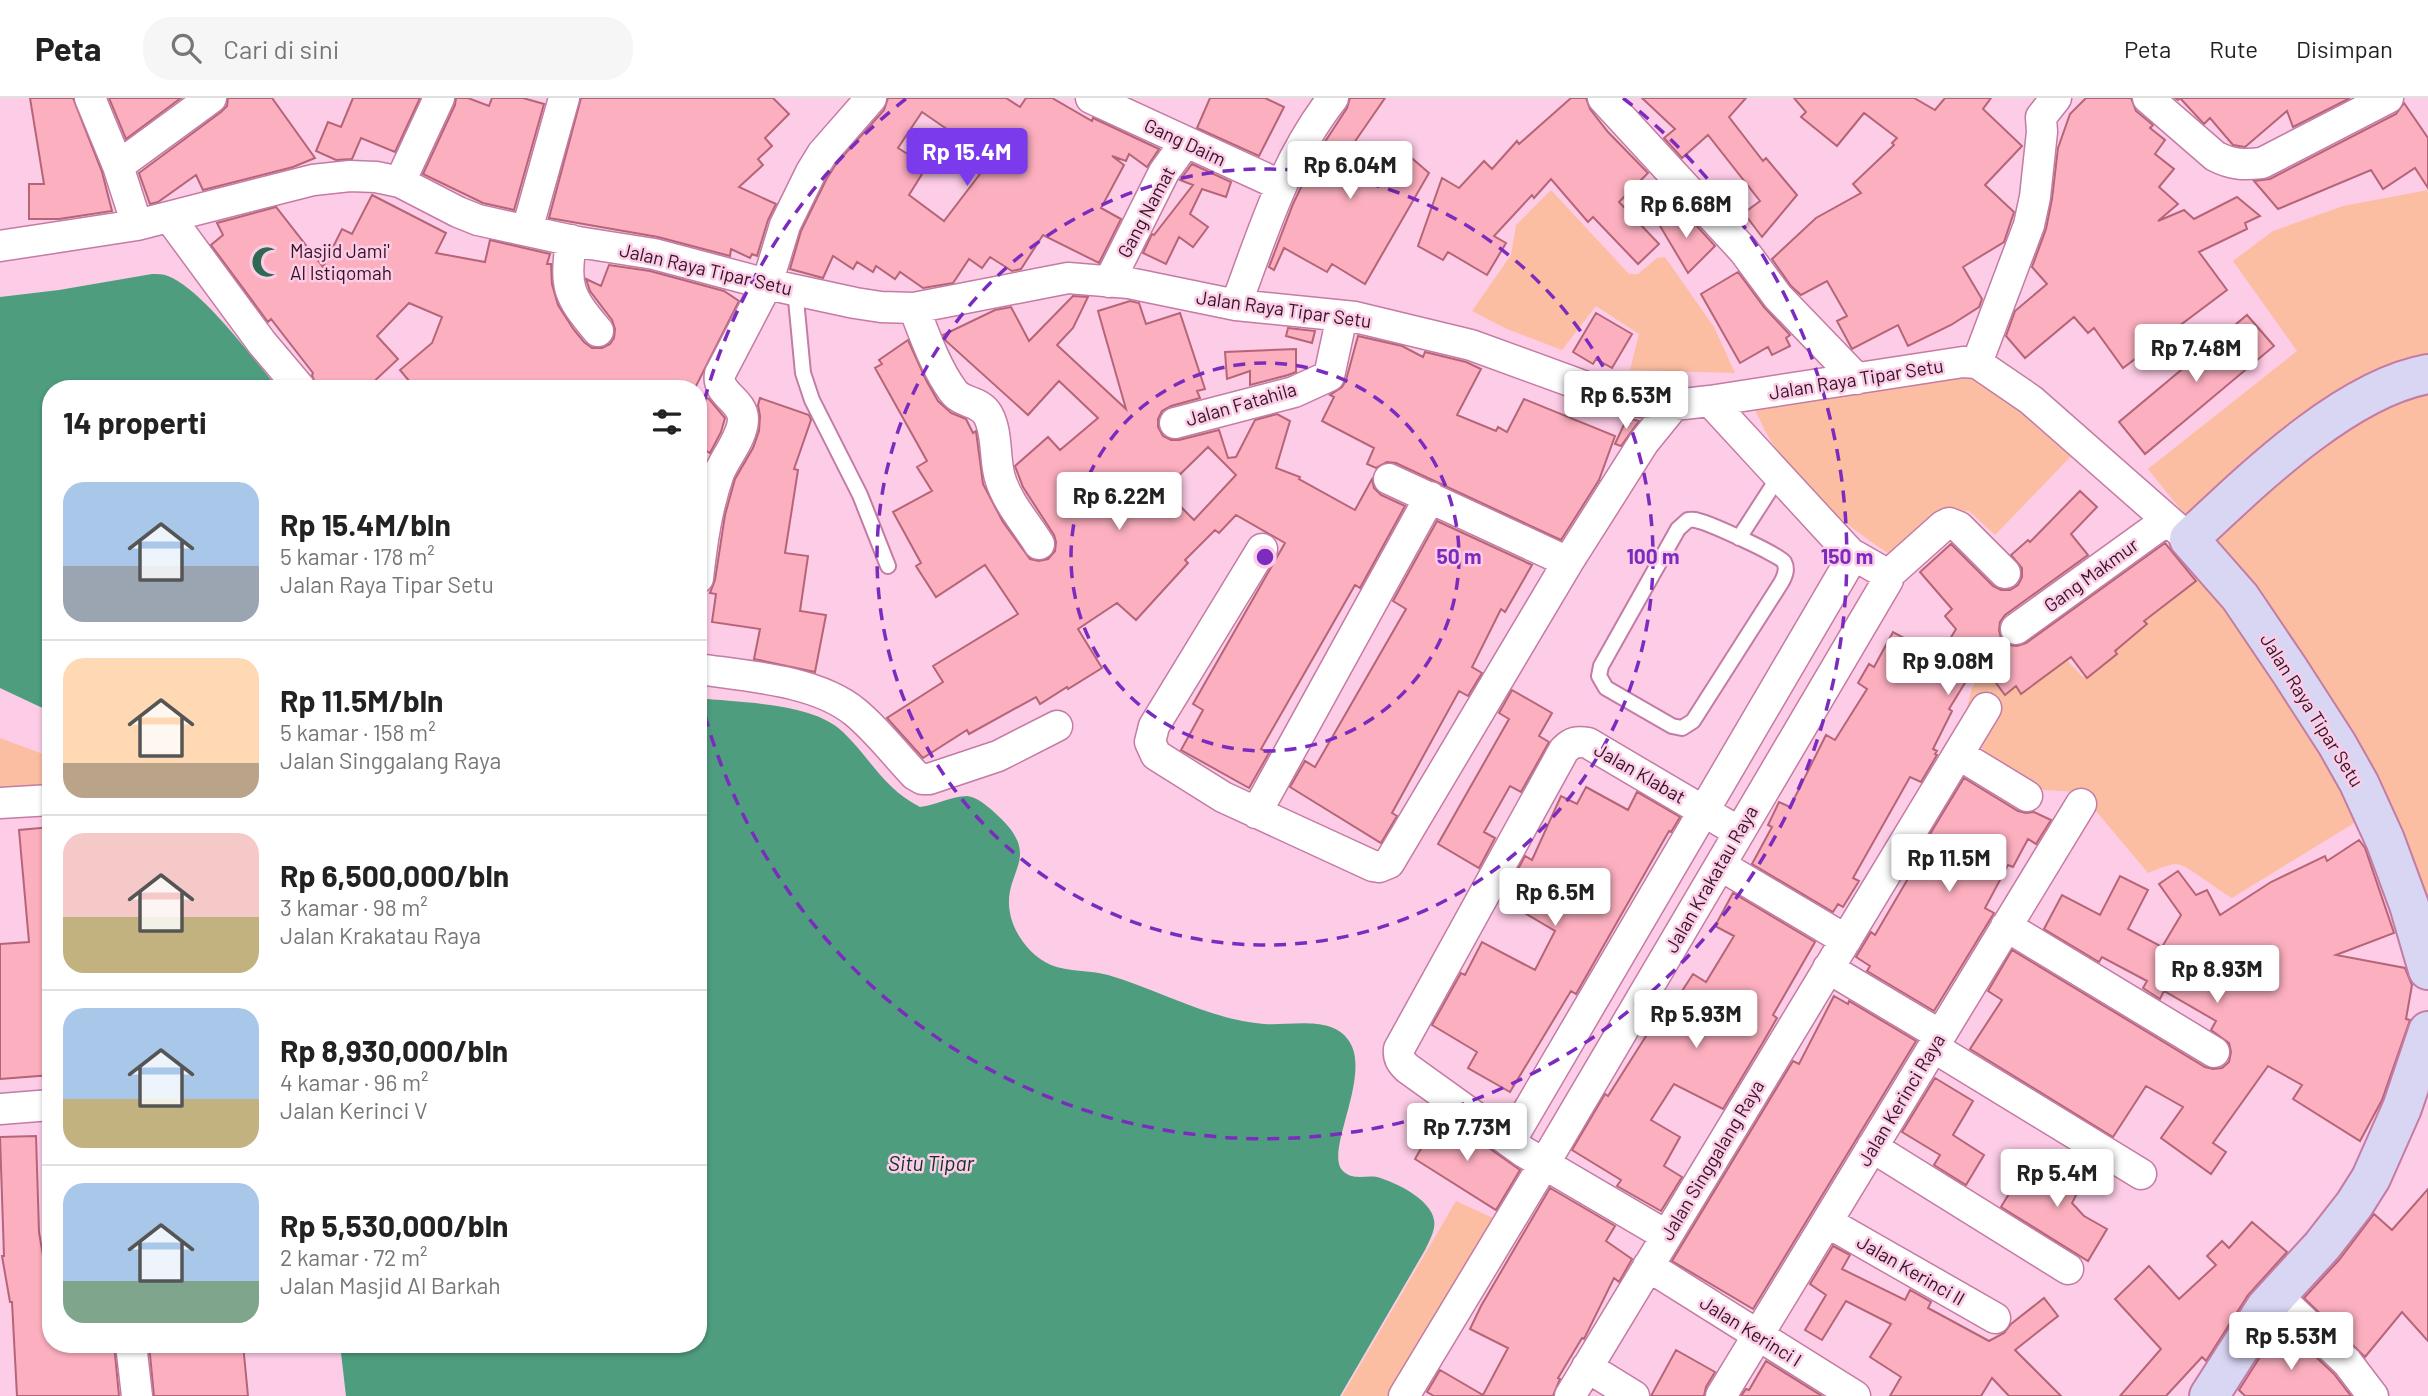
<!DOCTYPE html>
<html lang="id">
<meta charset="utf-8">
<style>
:root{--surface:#fff;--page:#f6f6f6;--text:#222;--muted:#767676;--line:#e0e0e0;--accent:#7c3aed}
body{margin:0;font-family:Barlow,sans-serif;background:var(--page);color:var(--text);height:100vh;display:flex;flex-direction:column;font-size:26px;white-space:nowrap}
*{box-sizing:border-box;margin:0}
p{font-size:23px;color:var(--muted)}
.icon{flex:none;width:38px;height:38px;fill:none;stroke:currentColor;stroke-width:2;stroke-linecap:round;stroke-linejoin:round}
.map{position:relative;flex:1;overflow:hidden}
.side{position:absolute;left:42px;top:282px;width:665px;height:973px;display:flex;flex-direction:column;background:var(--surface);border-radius:28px;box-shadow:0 2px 5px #0004}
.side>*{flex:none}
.price{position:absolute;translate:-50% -60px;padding:0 16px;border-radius:7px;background:#fff;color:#222;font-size:23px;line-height:46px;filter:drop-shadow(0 2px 4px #0008)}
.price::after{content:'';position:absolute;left:50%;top:42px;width:21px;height:16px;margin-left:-10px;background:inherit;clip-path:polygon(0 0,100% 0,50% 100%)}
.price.active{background:var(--accent);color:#fff}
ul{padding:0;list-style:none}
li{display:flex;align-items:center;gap:21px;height:175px;padding:0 21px}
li+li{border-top:2px solid var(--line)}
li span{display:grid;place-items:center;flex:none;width:196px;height:140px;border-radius:21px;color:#555}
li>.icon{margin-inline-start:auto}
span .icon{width:84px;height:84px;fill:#fffc;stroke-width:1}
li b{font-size:30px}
h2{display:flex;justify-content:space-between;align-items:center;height:84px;padding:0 21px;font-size:30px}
header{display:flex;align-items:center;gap:42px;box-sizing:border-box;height:98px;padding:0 35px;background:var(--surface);border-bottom:2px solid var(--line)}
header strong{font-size:33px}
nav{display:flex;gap:38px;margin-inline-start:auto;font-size:24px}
.search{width:490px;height:63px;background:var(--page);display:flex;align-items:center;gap:18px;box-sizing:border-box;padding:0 24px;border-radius:28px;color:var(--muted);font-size:26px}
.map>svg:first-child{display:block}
.green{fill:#fcbea2}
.water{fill:#4e9d7e}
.building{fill:#fcafbf;stroke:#b56577;stroke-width:2;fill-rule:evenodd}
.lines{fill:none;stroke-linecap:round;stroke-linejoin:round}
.lane-casing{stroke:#c47ba4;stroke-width:18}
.street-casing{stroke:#c47ba4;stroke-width:33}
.secondary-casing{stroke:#c47ba4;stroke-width:42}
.lane{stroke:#fff;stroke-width:14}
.street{stroke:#fff;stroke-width:30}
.secondary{stroke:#d9d6f4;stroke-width:38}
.ring{fill:none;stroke:#7b2cbf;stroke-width:3.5;stroke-dasharray:12 9}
.labels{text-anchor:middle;stroke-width:5;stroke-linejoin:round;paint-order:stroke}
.street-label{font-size:19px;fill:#321526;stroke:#fdcce6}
.poi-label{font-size:19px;fill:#321526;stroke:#fdcce6;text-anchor:start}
.water-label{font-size:21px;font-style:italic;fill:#0d3225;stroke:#fdcce6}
.centre{fill:#7b2cbf;stroke:#fdcce6;stroke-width:3.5}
.ring-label{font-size:21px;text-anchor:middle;font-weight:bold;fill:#7b2cbf;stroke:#fdcce6;stroke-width:5;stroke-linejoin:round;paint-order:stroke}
</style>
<header>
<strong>Peta</strong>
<div class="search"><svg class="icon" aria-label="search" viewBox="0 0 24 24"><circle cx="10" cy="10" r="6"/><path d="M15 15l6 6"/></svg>Cari di sini</div>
<nav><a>Peta</a><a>Rute</a><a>Disimpan</a></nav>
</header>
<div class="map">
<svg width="2428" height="1298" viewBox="0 0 2428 1298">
<rect width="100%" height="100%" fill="#fdcce6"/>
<path class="green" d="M1551 92 1629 176H1638L1657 160 1665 159 1714 229 1735 275 1630 272 1639 236 1596 208 1562 252 1507 231 1472 213 1511 157 1516 127Z
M2428 92V813L2400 729 2325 591 2148 371 2297 253 2233 163 2273 133 2343 108Z
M1980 275 2076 353 1995 437 1968 412 1899 462C1852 433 1809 398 1777 353 1768 340 1761 324 1754 310Z
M2202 472 2322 653 2359 722 2232 800C2218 793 2186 765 2175 766 2166 767 2156 772 2148 775L2080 694 2044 692 1995 664 1969 637 1965 618 1972 590 1985 566 2060 555 2083 579 2154 512Z
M0 640 51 659V709L0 711Z
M1456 1103 1493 1120 1391 1298H1342Z"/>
<path class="water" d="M152 176C157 176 163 176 168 178 202 191 253 261 278 290H51V614L0 590V199L59 192Z
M698 600C740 605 813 604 843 634 871 661 883 690 920 709 936 707 952 698 967 698 977 699 986 707 994 714 1006 725 1021 739 1020 758 1019 769 1012 782 1010 793 1004 822 1024 855 1051 867 1068 874 1090 872 1108 877 1160 892 1210 922 1264 926 1290 928 1332 917 1349 943 1372 977 1325 1052 1342 1072 1352 1083 1365 1077 1377 1079 1395 1084 1431 1101 1434 1122 1436 1132 1429 1143 1425 1152L1340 1298H346L340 1246H698Z"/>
<path class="building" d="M30 0H73L102 74 112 113 59 121H29V86H44Z
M109 0H181L126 41Z
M228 0H272L315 60 293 69 203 92 196 77 158 104 150 106 139 75 221 14 227 8Z
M353 0H420L395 54 361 40 352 61 336 62 316 53 328 24 341 29Z
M456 0H468L489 8 492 0H523L544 6 514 112 483 105 423 76 455 7Z
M581 0H773L789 16 765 40 772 48 758 61 763 67 739 89 776 106 768 122 757 158 752 156 750 160 731 151 730 158 658 139 549 120Z
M888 0H1006L1020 9 1026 0H1052L1092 23 1093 20 1159 51 1147 69 1129 56 1126 63 1112 58 1124 67 1101 110 1121 121 1099 165 1043 137 1021 171 1012 173 990 159 982 170 969 161 953 185 923 190 900 174 895 181 876 168 873 174 857 164 853 171 833 158 823 180 790 171 801 133 826 82 836 66 884 12ZM922 14 970 47 967 52 981 62 977 67 983 72 944 123 909 97 927 68 898 50Z
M1210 0H1265L1284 9 1259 58 1197 30Z
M1350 0H1385L1349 52 1376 78 1400 50 1429 75 1365 186 1332 166 1327 174 1284 150 1274 172 1269 169 1293 106 1317 56 1347 10Z
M1571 0H1586L1590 11 1608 34 1648 75 1619 104 1659 146 1638 166 1593 119 1588 124 1551 81 1534 100 1532 97 1494 138 1506 145 1487 177 1448 154 1443 162 1418 148 1442 80 1459 90 1484 63 1492 71 1517 43 1519 46Z
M1642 0H1746L1729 19 1763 63 1766 60 1797 97 1762 139 1744 115 1760 103 1708 37 1682 60 1664 40 1675 31Z
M1794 0H1914L1935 12 1945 0H1991L1983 11 2022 48 1985 87 2014 114 2004 144 1963 169 1982 201 1979 209 1951 227 1908 248 1898 227 1852 251 1837 223 1847 218 1827 183 1801 197 1791 188 1772 161 1816 120 1861 95 1853 86 1894 47 1892 45 1897 40 1864 15 1837 48 1801 19 1806 14Z
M2086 0H2131L2136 13 2153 27 2150 30 2165 42 2155 56 2174 71 2159 89 2178 106 2158 123 2184 112 2194 121 2237 99 2260 118 2245 125 2247 131 2199 154 2227 192 2123 270 2094 230 2088 235 2074 219 2025 260 2006 238 2015 213 2047 186 2032 169 2046 131 2052 101 2058 50 2070 16Z
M2175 0H2350L2293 29 2287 13 2245 49 2233 47 2210 20 2204 26 2180 0 2178 2Z
M2404 5 2428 40V90L2415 70 2383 91 2371 72 2278 111 2254 83 2270 81 2396 16Z
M1192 66 1231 84 1226 99 1202 91 1190 116 1208 129 1193 149 1179 139 1166 166 1143 155 1152 136 1154 137 1193 87 1180 82Z
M372 97 446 135 436 155 485 164 490 142 550 156 547 166H551L552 186 558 207 574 232 584 244 592 250H602L610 246 614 240 615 231 612 222 590 193 586 181 601 188 609 167 650 173 724 193 739 203 695 290H415L400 272 432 245 442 219 409 205 377 238 398 261 367 290H317L312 277 313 275 271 221 268 224 211 147 223 137 217 125 276 109 323 169 342 131 352 136Z
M1676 111 1694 128 1695 126 1715 148 1688 175 1660 128Z
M1738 174 1764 209 1790 237 1786 240 1790 248 1772 257 1768 249 1740 265 1701 196Z
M1073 198 1088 199 1073 230 1057 247 1126 311 1098 213 1130 203 1139 205 1146 226 1180 215 1205 291 1197 293 1200 300 1171 308 1162 313 1158 321V329L1163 338 1171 342H1179L1219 332 1228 360 1236 359 1255 322 1277 316 1290 323 1276 370 1300 379 1299 381 1355 412 1372 381 1374 390 1381 397 1405 408 1360 490 1355 487 1261 651 1269 655 1249 690 1181 652 1203 612 1193 606 1285 445 1236 417 1219 435 1215 432 1185 462 1188 465 1136 522 1117 505 1078 531 1102 570 1068 591 1067 589 1040 606 1036 599 969 636 967 632 923 660 887 620 943 584 933 568 1018 516 985 467 936 499 916 468 921 465 893 414 932 393 917 369 927 363 875 270 882 266 879 262 908 242 926 282 938 303 951 315 966 321 973 335 976 333 983 386 1003 424 1030 461 1039 463 1048 461 1055 453 1056 444 1054 437 1023 389 1015 368 1048 339 1060 352 1098 320 1059 283 1028 317 946 243 943 237 995 212 1011 209 1029 243ZM1208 349 1236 377 1194 422 1164 392Z
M1596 215 1632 236 1612 270 1596 261 1593 266 1573 254Z
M2247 217 2274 248 2145 356 2119 324Z
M1288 230 1315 233 1312 245 1286 238Z
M1358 238 1402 248 1423 259 1425 254 1466 264 1481 271 1457 317 1496 333 1498 329 1507 334 1524 301 1615 338 1599 382 1561 442 1396 365 1387 364 1376 370 1367 366 1374 350 1322 323 1334 299 1330 297 1342 289 1346 282Z
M1296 251V274L1288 277 1250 287V273L1227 281 1225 254Z
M698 295 709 301 725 320 721 334 710 355 698 348Z
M760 300 809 317 811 322 794 371 798 372 785 455 808 458 800 513 826 517 815 574 754 561 760 531 712 524 716 496 710 495 715 482 725 417 735 381 753 350 759 333 760 318 758 307Z
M1627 320 1639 323 1621 348 1615 346Z
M2080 393 2097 409 2071 436 2088 457 2005 517 2000 524 1999 532 2001 541 2008 547 2017 548 2026 545 2165 445 2196 483 2144 523 2147 526 2115 553 2117 556 2087 580 2071 559 2021 596 2016 588 2005 597 1979 562 1949 611 1952 613 1933 651 1937 653 1935 656 1937 657 1921 684 1910 679 1853 780 1859 783 1843 809 1838 806 1833 814 1752 766 1772 729 1768 727 1779 704 1790 709 1826 637 1835 642 1867 591 1858 585 1869 566 1874 569 1893 534 1939 559 1956 531 1945 518 1952 511 1920 474 1951 446 1993 488 2001 492H2010L2018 487 2022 479V470L2011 457 2028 442 2030 444Z
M1437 423 1532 467 1505 514 1501 511 1472 569 1482 575 1468 598 1459 593 1392 715 1397 718 1381 745 1290 689 1305 663 1315 669 1406 511 1393 503Z
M1512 592 1552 615 1539 638 1549 644 1521 694 1510 688 1484 734 1495 740 1479 770 1438 746 1509 621 1499 615Z
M1964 680 2018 713 2026 715 2034 714 2051 722 2036 746 2028 741 2013 769 2008 767 1985 810 1994 815 1934 913 1867 873 1870 868 1856 859 1871 834 1875 837 1916 767 1914 766 1924 746Z
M1586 689 1628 712 1637 694 1680 719 1671 734 1669 733 1576 896 1571 893 1510 994 1468 970 1477 954 1432 927 1461 875 1465 877 1482 844 1535 872 1555 833 1506 804 1514 791 1509 788 1525 758 1532 762 1561 698 1577 706Z
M51 729V977L0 981V846L29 844 19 732Z
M2359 742 2365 750 2394 835 2336 857 2405 870 2412 887 2406 921 2410 922 2382 1002 2360 1043 2293 1001 2302 987 2268 968 2213 1045 2226 1054 2211 1076 2161 1040 2183 1009 2146 988 2113 1039 1970 951 2002 902 1988 893 2012 852 2205 969 2213 971 2222 970 2229 964 2231 954 2229 945 2211 932 2216 923 2164 893 2160 901 2143 890 2147 883 2102 859 2099 864 2044 831 2062 797 2100 817 2120 778 2148 792 2128 831 2162 849 2181 817 2159 786 2178 773 2196 797 2207 792 2220 817 2271 784 2325 758 2327 763Z
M1733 795 1815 844 1773 917 1777 920 1762 946 1723 1011 1674 986 1651 1022 1680 1039 1664 1068 1682 1079 1661 1113 1617 1088 1621 1082 1572 1052 1605 996 1608 998 1653 927 1658 930 1693 876 1706 884 1734 838 1715 828Z
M1834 898 1848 906 1849 903 1916 943 1753 1211 1672 1163 1793 963 1799 966Z
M1935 980 1973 1003 1953 1037 1984 1057 1966 1087 1934 1067 1940 1057 1902 1034Z
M1441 1016 1520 1072 1496 1112 1415 1061Z
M36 1038 39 1134 51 1205V1246H114L119 1298H17L12 1204H10L2 1158H4L0 1039Z
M2075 1056 2092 1067 2072 1105 2084 1118 2107 1131 2088 1163 2001 1109 2023 1073 2056 1092Z
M1550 1090 1615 1128 1606 1143 1632 1161 1619 1184 1614 1180 1584 1241 1582 1240 1558 1280 1560 1281 1553 1298H1434L1427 1294 1440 1272 1483 1297 1508 1250 1470 1231 1481 1208Z
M2428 1091V1243L2402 1214 2365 1259 2304 1200 2339 1162 2374 1116 2392 1132Z
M2252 1124 2287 1154 2248 1197 2206 1263 2202 1259 2166 1298H2120L2161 1251 2115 1201 2149 1168 2179 1201 2216 1167 2207 1158 2222 1143 2229 1150Z
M1833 1148 1850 1157 1842 1171 1905 1202 1910 1192 1931 1204 1928 1210 1989 1243 2004 1235 2011 1226 2044 1200 2058 1218 2015 1252 2061 1298H2009L1992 1280 1981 1298H1890L1901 1279 1870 1259 1891 1226 1846 1203 1822 1242 1805 1232 1826 1197 1810 1186Z
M2281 1226 2334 1276 2351 1298H2245L2239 1292Z
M149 1246H243L248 1298H154Z
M1676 1252 1715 1274 1706 1289 1704 1298H1651Z
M1766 1263 1822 1298H1741L1746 1291 1749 1292Z"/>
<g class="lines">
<defs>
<path id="lane" d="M795 191 803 275 812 302 860 397 888 468
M1688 422C1693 422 1694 421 1699 423 1711 426 1780 457 1784 464 1788 471 1785 478 1781 485L1693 623 1682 630 1672 628 1606 590 1599 578 1601 568 1678 431Z
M1739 440 1779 378"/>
<path id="street" d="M90 0 118 68 137 127
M1091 0 1280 87
M1603 0 1744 153 1778 199 1857 281
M2148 0 2215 58C2232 67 2244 67 2262 65L2388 0
M118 68 211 0
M400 84 439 0
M170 120 262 245 300 290
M527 132 564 0
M571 142C565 190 567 196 598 233
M0 148 137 127 313 82 350 78 376 79 400 84 458 114 478 122 578 144 654 156 767 186 855 205 881 209 914 210 1068 180 1129 185 1236 207 1355 219 1471 247 1622 302 1674 307 1710 303 1963 264 1977 265 2031 302 2189 441
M1109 184 1164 74 1185 45
M1236 207C1263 134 1285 61 1333 0
M914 210C924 236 936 270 953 293 962 306 980 302 988 317 998 335 994 360 1000 380 1007 404 1026 425 1039 446
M1977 265 2029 127 2035 99 2042 34 2041 19 2056 0
M1175 325 1294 294 1329 278 1342 218
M1389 381 1568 464
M1262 451 1154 628 1150 644 1156 657 1223 699 1373 768 1379 769 1389 765 1568 464 1644 344 1674 307
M1887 478 1943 428 1949 425 1959 429 2005 475
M698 480C702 444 707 409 719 375 726 358 743 339 743 321 743 302 716 296 720 276L767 186 785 127 811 74 822 56 871 0
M2016 531 2167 422
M698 571C746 578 816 582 855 614 877 632 895 656 915 677L922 681H929L998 658 1057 628
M1958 656 2027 698
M0 705 51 702
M1256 715 1430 399
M1720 767 1846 842
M2006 828 2214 954
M1828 870 1940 937
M1933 949 2141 1076
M0 1011 51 1007
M1511 1042 1853 458
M1872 1049 2068 1171
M1827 1124 1995 1220
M1667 1138 1524 1054 1407 970C1401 964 1398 960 1399 951L1564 652C1572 644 1577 643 1588 645L1739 734
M1648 1168 1855 1298
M2276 1197 2347 1264 2373 1298
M131 1246 137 1298
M1587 1269 1634 1298
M1404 1298 1544 1066 1888 482 1885 475 1850 455 1710 303
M1570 1298 1986 610
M1721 1298 2081 706"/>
<path id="secondary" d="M2428 276C2344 291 2250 384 2189 441L2240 499 2290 573 2337 646 2359 685 2385 742 2409 807 2428 872
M2209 1298 2266 1209 2322 1148 2354 1107 2371 1080 2402 1010 2428 933"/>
</defs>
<use href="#lane" class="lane-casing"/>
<use href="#street" class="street-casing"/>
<use href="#secondary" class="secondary-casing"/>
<use href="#lane" class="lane"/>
<use href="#street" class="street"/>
<use href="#secondary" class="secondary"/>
</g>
<g class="ring">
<circle cx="1265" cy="459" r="194"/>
<circle cx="1265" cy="459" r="388"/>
<path d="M699 323A582 582 0 0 1 907 0M1623 0A582 582 0 1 1 699 595"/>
</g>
<defs>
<symbol id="mosque-bare" viewBox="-9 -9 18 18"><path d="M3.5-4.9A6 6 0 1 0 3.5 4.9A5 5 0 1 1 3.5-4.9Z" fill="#2f6953" stroke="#fdcce6" stroke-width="2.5" paint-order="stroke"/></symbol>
</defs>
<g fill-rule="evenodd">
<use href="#mosque-bare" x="245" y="142" width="44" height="44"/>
</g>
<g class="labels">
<g class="street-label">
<text transform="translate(1185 44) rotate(25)" y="7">Gang Daim</text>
<text transform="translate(1146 114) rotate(-62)" y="7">Gang Namat</text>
<text transform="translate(706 171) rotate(13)" y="7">Jalan Raya Tipar Setu</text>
<text transform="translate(1284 211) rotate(8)" y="7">Jalan Raya Tipar Setu</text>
<text transform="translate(1856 281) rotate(-9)" y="7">Jalan Raya Tipar Setu</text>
<text transform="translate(1241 306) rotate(-16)" y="7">Jalan Fatahila</text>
<text transform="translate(2091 477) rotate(-36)" y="7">Gang Makmur</text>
<text transform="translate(2312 612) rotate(58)" y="7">Jalan Raya Tipar Setu</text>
<text transform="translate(1640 675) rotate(30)" y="7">Jalan Klabat</text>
<text transform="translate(1711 781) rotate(-60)" y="7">Jalan Krakatau Raya</text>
<text transform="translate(1901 1002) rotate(-59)" y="7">Jalan Kerinci Raya</text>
<text transform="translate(1712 1062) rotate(-59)" y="7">Jalan Singgalang Raya</text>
<text transform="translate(1911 1172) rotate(30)" y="7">Jalan Kerinci II</text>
<text transform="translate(1751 1233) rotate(32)" y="7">Jalan Kerinci I</text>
</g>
<g class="poi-label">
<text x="290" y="160">Masjid Jami'<tspan x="290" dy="22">Al Istiqomah</tspan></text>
</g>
<g class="water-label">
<text x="931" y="1073">Situ Tipar</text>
</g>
</g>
<circle cx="1265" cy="459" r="10" class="centre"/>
<g class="ring-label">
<text x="1459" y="466">50 m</text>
<text x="1653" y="466">100 m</text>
<text x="1847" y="466">150 m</text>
</g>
</svg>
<b class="price active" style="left:967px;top:90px">Rp 15.4M</b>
<b class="price" style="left:1350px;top:103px">Rp 6.04M</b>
<b class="price" style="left:1686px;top:142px">Rp 6.68M</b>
<b class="price" style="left:2196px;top:286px">Rp 7.48M</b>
<b class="price" style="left:1626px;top:333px">Rp 6.53M</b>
<b class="price" style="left:1119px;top:434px">Rp 6.22M</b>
<b class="price" style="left:1948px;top:599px">Rp 9.08M</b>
<b class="price" style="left:1949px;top:796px">Rp 11.5M</b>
<b class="price" style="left:1555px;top:830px">Rp 6.5M</b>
<b class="price" style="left:2217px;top:907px">Rp 8.93M</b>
<b class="price" style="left:1696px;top:952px">Rp 5.93M</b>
<b class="price" style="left:1467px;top:1065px">Rp 7.73M</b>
<b class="price" style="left:2057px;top:1111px">Rp 5.4M</b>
<b class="price" style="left:2291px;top:1274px">Rp 5.53M</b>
<section class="side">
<h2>14 properti<svg class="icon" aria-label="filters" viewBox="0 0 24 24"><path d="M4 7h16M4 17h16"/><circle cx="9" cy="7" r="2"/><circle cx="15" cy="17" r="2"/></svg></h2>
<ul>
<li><span style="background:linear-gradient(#a9c7e8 60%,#9aa5b1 0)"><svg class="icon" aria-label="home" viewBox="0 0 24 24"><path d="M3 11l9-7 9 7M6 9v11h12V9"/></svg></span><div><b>Rp 15.4M/bln</b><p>5 kamar · 178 m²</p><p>Jalan Raya Tipar Setu</p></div></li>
<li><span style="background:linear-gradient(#ffd9b3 75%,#b9a48a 0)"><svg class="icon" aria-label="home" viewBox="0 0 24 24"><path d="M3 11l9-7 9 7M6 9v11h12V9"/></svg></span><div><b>Rp 11.5M/bln</b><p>5 kamar · 158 m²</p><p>Jalan Singgalang Raya</p></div></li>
<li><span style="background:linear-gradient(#f6c9c9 60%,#c2b280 0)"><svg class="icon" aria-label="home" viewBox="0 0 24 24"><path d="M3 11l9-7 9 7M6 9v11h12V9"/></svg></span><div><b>Rp 6,500,000/bln</b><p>3 kamar · 98 m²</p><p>Jalan Krakatau Raya</p></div></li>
<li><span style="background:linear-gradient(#a9c7e8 65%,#c2b280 0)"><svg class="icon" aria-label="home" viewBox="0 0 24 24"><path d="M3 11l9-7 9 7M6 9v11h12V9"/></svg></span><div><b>Rp 8,930,000/bln</b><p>4 kamar · 96 m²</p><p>Jalan Kerinci V</p></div></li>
<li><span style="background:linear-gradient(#a9c7e8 70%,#7fa58c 0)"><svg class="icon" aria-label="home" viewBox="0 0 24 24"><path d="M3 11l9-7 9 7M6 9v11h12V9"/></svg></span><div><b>Rp 5,530,000/bln</b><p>2 kamar · 72 m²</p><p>Jalan Masjid Al Barkah</p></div></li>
</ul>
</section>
</div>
